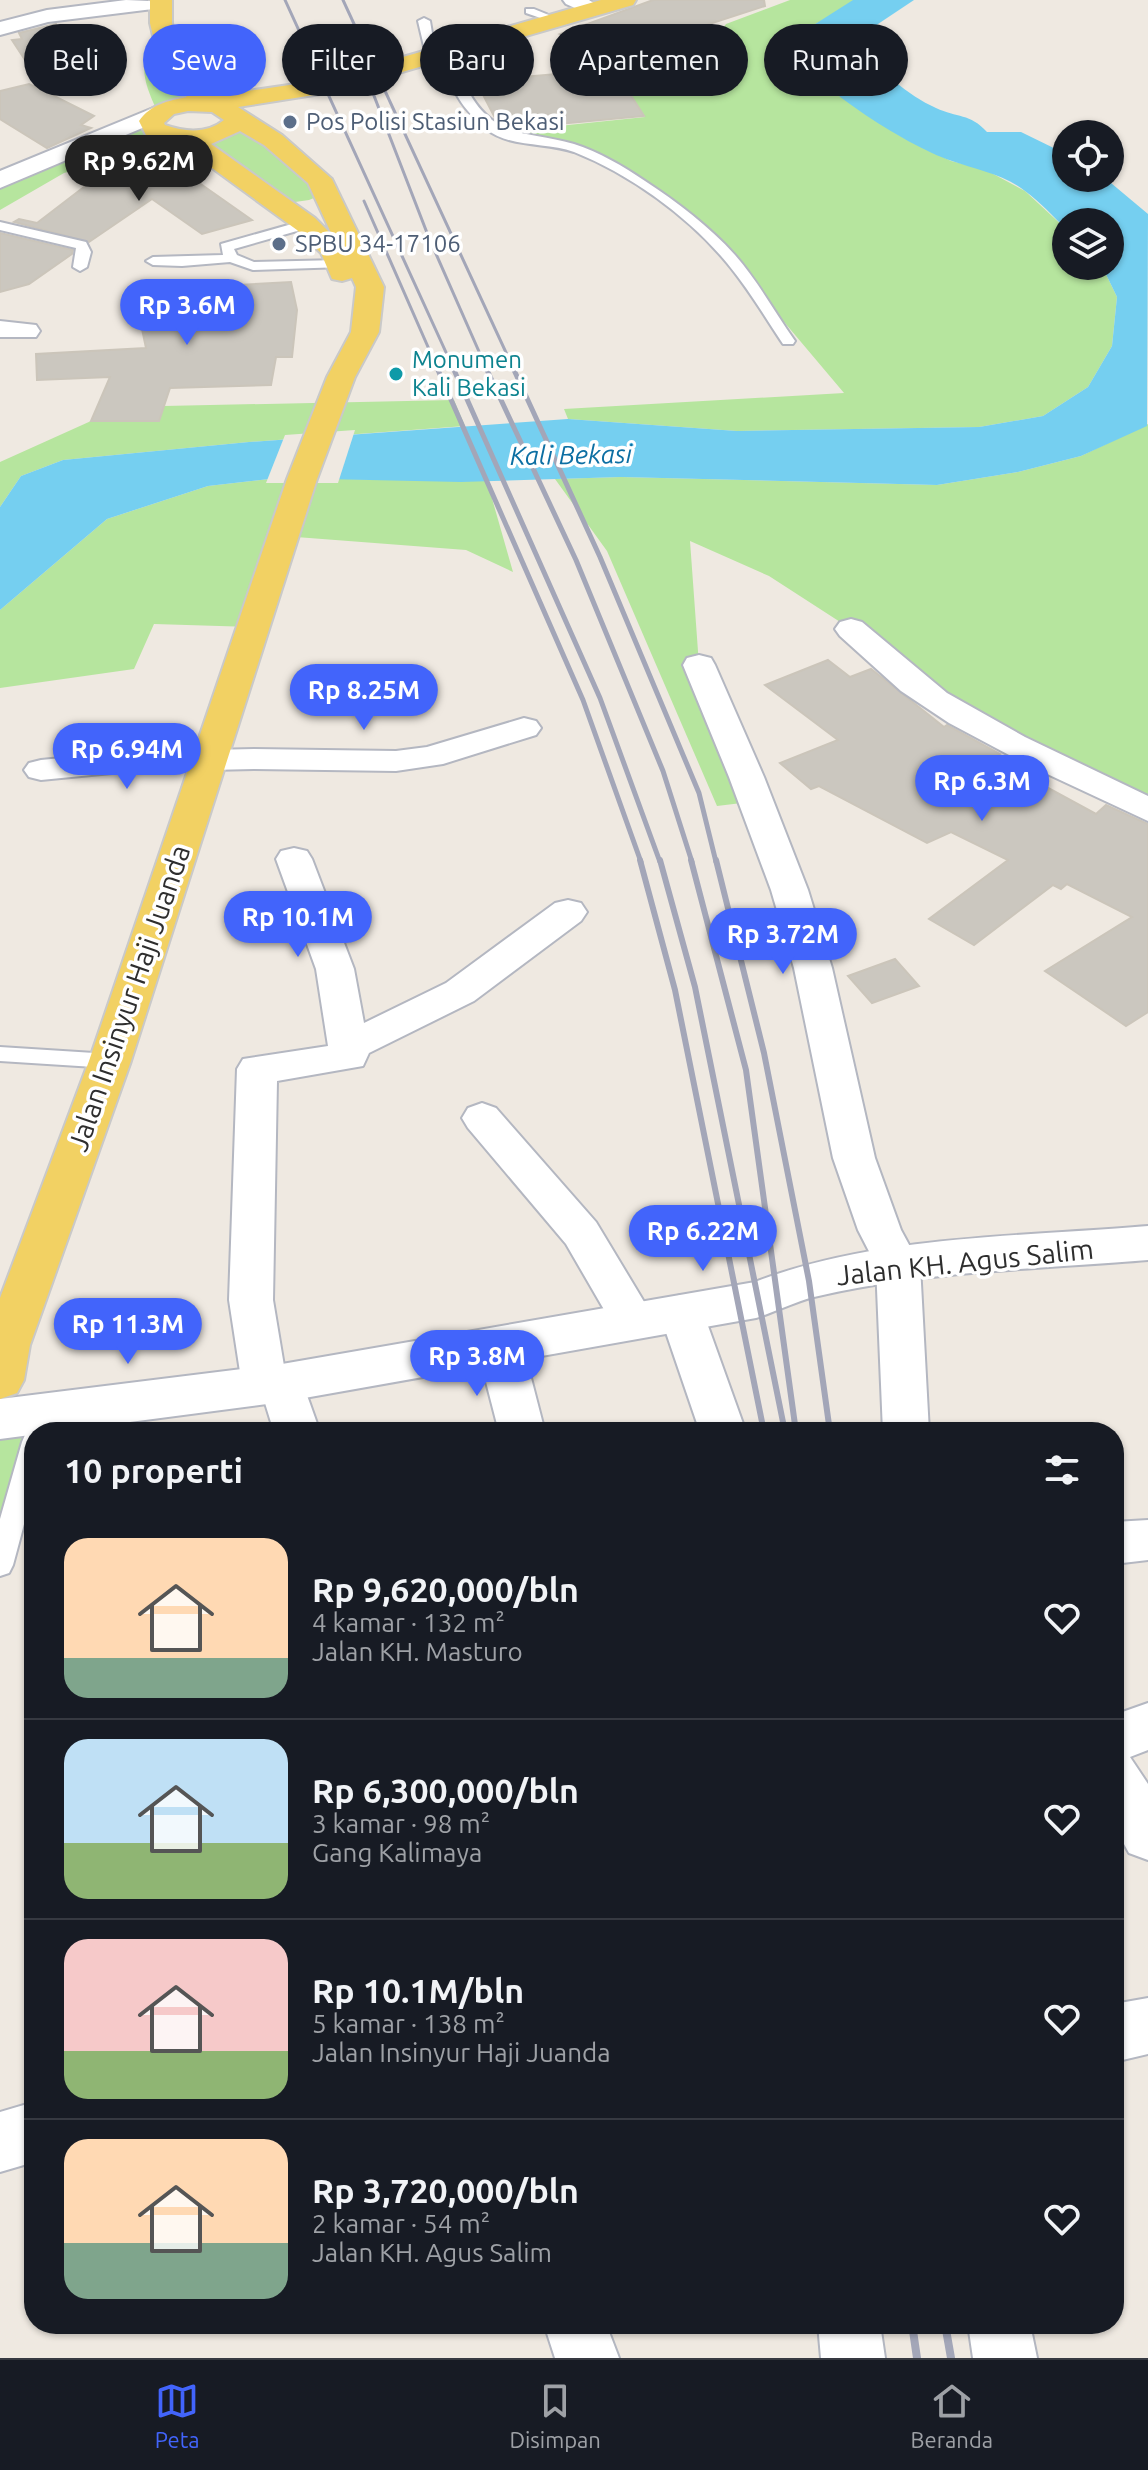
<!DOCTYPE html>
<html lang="id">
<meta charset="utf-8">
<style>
:root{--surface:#171b24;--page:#242831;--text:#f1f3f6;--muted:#9ea1a6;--line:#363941;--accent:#4264fb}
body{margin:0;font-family:Ubuntu,sans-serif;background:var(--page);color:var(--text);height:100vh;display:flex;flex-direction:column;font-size:30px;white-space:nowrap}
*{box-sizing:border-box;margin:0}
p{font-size:26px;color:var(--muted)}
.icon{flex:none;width:44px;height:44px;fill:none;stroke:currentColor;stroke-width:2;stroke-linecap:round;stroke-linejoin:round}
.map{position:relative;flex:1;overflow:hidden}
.side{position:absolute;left:24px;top:1422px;width:1100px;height:912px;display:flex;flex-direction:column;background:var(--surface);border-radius:32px;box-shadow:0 2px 6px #0004}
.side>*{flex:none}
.hud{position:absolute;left:24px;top:24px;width:1100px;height:72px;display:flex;gap:16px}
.tools{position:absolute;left:1052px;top:120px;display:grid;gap:16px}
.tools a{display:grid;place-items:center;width:72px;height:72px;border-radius:50%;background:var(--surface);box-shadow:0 2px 6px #0004;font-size:40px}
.price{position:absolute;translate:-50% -68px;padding:0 18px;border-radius:28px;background:var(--accent);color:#fff;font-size:26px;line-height:52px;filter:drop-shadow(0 2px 4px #0008)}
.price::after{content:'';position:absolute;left:50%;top:48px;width:24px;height:18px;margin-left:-12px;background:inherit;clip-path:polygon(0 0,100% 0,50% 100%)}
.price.selected{background:#222;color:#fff}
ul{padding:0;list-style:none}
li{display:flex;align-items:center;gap:24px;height:200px;padding:0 40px}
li+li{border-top:2px solid var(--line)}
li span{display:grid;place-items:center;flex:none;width:224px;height:160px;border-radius:24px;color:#555}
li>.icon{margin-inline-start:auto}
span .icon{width:96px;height:96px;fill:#fffc;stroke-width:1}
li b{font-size:34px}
h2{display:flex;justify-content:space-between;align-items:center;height:96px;padding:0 40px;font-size:34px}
.tag{padding:0 28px;border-radius:36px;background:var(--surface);box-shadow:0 2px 6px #0004;font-size:28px;line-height:72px}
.tag.selected{background:var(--accent);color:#fff}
.menu{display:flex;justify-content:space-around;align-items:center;height:112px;border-top:2px solid var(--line);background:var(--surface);font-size:22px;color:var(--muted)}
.menu a{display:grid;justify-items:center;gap:4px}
.menu .selected{color:var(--accent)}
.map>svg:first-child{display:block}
.green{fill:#b6e59e}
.water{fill:#75cff0}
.pier{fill:#efe9e1}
.building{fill:#cbc7bf;stroke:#cbc5ba;stroke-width:2}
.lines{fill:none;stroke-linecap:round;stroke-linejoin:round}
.service-casing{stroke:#b4b7c1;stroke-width:4}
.minor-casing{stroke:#b4b7c1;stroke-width:4}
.tertiary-casing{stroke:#b4b7c1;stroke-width:4}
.primary-casing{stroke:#c9c9c9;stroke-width:4}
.service{fill:#fff;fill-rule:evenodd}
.minor{fill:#fff;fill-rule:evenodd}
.tertiary{fill:#fff;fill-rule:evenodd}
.primary{fill:#f2d163;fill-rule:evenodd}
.rail-far3{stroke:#a3a6b8;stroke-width:3}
.rail-far2{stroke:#a3a6b8;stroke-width:5}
.rail-far1{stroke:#a3a6b8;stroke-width:6}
.rail{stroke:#a3a6b8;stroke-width:8}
.service-dot{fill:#5c6f8a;stroke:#fff;stroke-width:3}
.culture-dot{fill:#0f9aa8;stroke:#fff;stroke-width:3}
.labels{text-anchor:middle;stroke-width:7;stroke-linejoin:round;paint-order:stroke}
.far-service-label{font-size:24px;fill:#4e5e75;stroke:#fff;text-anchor:start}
.far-culture-label{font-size:24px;fill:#0d838f;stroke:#fff;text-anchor:start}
.far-water-label{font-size:26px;font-style:italic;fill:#0d6fa3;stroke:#fff}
.street-label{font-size:28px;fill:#2e2e2e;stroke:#fff}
</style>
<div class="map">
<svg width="1148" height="2358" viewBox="0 0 1148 2358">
<rect width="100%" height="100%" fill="#efe9e1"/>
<path class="green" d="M790 0H857L812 26 787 29 864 111 904 138 951 161 984 169 1025 191 1066 229V266H1102L1117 297 1112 346 1088 387 1043 416 979 427 737 431 568 419 564 409 844 393 731 259 654 194 579 150 501 132 645 117 614 69H626L686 83 726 24Z
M161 23 200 104 151 121 187 138 236 122 326 193 309 200 288 203 187 138 64 173 0 210V180L158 113C140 75 138 60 161 23Z
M454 400 465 426 249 442 63 460 21 476 0 507V462L91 421H159L164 406Z
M1148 424V810L979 726 851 629 769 576 690 541 699 665 758 801 717 806 607 551 555 479 621 477 937 485 1018 472 1081 456Z
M278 478 487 481 513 572 466 550 283 536 252 627 154 624 134 669 0 688V610L107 519 208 486Z
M0 1419 34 1432 0 1565Z"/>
<path class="water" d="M853 0H914L860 36 859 50C882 71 907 95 936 108 957 118 970 113 987 132H1021L1066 154V178H1105L1148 214 1147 426 1081 456 1018 472 937 485 621 477 461 482 278 478 208 486 107 519 0 610V507L21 476 63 460 249 442 568 419 737 431 979 427 1043 416 1088 387 1112 346 1117 297 1102 266H1110V222H1066V229C1053 216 1040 202 1025 191 1003 174 977 170 952 161 902 144 813 84 782 43L787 29 812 26Z"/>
<path class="pier" d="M355 430 338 483H266L285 435Z"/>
<path class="building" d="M653 0H764L765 6 700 27 704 29 684 36 695 40 681 46 696 50 647 74 562 43 569 38 560 34Z
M56 24 85 89 48 93 94 116 81 125 91 128 47 148 0 119V91L29 84 46 92 12 40 22 39 19 33Z
M614 69 644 116 516 128 495 118 476 81Z
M168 161 252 220 202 234 152 199 89 242 14 222 19 219 37 223 105 171 118 167 127 172Z
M0 233 73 250 72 254 29 284 0 292Z
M291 282 297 310 292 357H276L271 385 170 388 159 421H91L110 377 37 380 36 354 146 348 134 291Z
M828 660 850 677 871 669 944 727 947 725 1000 754 993 758 1096 814 1106 805 1148 824V1012L1126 1026 1045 971 1132 917 1067 884 1061 889 1053 885 974 945 929 919 1008 860 951 832 927 843 819 786 811 789 780 763 838 740 765 685Z
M895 959 919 986 872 1003 848 976Z"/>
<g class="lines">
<defs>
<path id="service" d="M526 9H534L561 20 555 23 526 13Z
M424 18 430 21 436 57 426 55 418 21Z
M443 49H451L470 66 466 87C493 140 526 130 574 144 599 152 623 166 645 181 677 202 709 226 735 255 758 281 775 313 795 341L793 344H783C765 317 748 288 727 263 689 217 630 174 574 152 546 142 510 148 486 129 475 120 455 99 453 84 453 79 457 72 458 67L443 53Z
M306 220 311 221V227L234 249 237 255 254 262 339 260 346 264 344 267 253 270 230 262 182 266 153 265 146 261 153 257 223 255 221 244Z
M0 222 86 242 91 252 87 267 80 271 73 267 76 248 0 230Z
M0 1047 110 1054 117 1056 120 1061 117 1066 110 1068 0 1061Z
M34 1432V1487L13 1565 9 1573 0 1576V1519L22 1442 25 1435Z"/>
<path id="minor" d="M126 0 171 2 161 8 48 22 0 35V22L47 10Z
M563 0H589L604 10 593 16 566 4Z
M0 321 36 325 40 331 36 337H0Z
M851 619 862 622 947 693 1025 737 1148 796V821L1028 765 949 723 901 691 840 636 835 629 840 622Z
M699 655 711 658 715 665 764 777 808 890 832 968 875 1158 901 1230 920 1265 929 1432H883L876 1265 858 1230 833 1158 794 968 771 890 729 777 683 665 687 658Z
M524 718 536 721 541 728 536 735 443 764 396 771 254 769 122 772 41 780 29 777 24 770 29 763 41 760 122 752 254 749 396 751 427 747Z
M294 848 307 851 312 859 354 969 364 1023 446 983 555 903 568 900 581 903 587 912 581 921 474 1001 369 1053 363 1066 277 1081 273 1300 284 1366 298 1370 320 1432H274L265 1403 249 1398 242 1385 229 1300 237 1069 243 1059 328 1046 316 969 276 859 281 851Z
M482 1103 496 1108 596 1222 655 1320 649 1332 633 1337 617 1332 566 1244 468 1128 462 1118 468 1108Z
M681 1295 697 1300 703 1312 746 1432H700L659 1312 665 1300Z
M500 1329 516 1335 523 1347 545 1432H499L477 1347 484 1335Z
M1148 1520V1560L1114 1564V1522Z
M1148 1703V1750L1130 1757 1148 1784V1860L1129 1853 1114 1826V1715Z
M1148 1998V2054L1114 2062V2004Z
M34 2102V2162L0 2172V2112Z
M544 2324H606L619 2358H555Z
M818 2324H880L885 2358H821Z
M968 2324H1030L1037 2358H973Z"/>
<path id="tertiary" d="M158 106 166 108 170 113 166 118 0 188V171Z
M187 131 196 133 199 138 196 143 89 172 80 170 77 165 80 160Z
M1148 1226V1260C1038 1269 922 1271 814 1297 794 1302 775 1312 756 1318L282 1402 0 1439V1399L282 1364 755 1282C876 1235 1020 1237 1148 1226Z"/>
<path id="primary" d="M150 0H172V23L185 70 214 96 323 80 601 0H636L633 5 333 92 238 107 282 135 332 179 384 287 379 332 355 377 317 479 131 1061 30 1345 24 1380 17 1393 0 1399V1298L89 1061 287 479 327 377 351 332 356 287 352 278 342 281 332 279 321 253 297 230 179 144 146 135 139 121C151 104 168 101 187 97L162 73 150 23ZM188 111 212 112 224 120C207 134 185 132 165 125L164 123 174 114ZM240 131 264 145 308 183 332 235 315 218 211 144Z"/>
</defs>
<use href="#service" class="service-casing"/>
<use href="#minor" class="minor-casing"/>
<use href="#tertiary" class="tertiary-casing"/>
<use href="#primary" class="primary-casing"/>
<use href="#service" class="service"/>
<use href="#minor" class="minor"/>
<use href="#tertiary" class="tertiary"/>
<use href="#primary" class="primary"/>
<path class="rail-far3" d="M285 0 455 372
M343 0 515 372
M354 44 429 238 488 372
M364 201 439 372"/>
<path class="rail-far2" d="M438 370 583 700 641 862
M454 370 600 698 660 862
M487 370 576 560 663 771 692 862
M514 370 600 557 699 793 716 862"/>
<path class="rail-far1" d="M640 860 675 990 764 1432
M660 860 695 987 785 1432
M691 860 746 1070 796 1432
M716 860 764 1053 809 1281 830 1432"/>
<path class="rail" d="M912 2324 917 2358
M945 2324 951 2358"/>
</g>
<g class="service-dot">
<circle cx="290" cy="122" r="8"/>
<circle cx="279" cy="244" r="8"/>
</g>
<circle class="culture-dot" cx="396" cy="374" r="8"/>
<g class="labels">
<g class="far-service-label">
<text x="306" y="130">Pos Polisi Stasiun Bekasi</text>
<text x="295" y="252">SPBU 34-17106</text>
</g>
<g class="far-culture-label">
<text x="412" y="368">Monumen<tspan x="412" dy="28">Kali Bekasi</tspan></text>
</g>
<g class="far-water-label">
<text transform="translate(571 455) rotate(-1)" y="9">Kali Bekasi</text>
</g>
<g class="street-label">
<text transform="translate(129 998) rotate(-71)" y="10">Jalan Insinyur Haji Juanda</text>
<text transform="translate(965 1262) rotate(-6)" y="10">Jalan KH. Agus Salim</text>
</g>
</g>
</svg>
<div class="tools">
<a><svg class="icon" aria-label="locate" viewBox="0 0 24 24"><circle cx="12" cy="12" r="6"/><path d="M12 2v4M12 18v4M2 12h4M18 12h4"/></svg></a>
<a><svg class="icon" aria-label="layers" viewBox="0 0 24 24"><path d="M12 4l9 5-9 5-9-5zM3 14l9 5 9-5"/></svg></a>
</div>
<b class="price selected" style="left:139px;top:203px">Rp 9.62M</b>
<b class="price" style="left:187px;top:347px">Rp 3.6M</b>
<b class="price" style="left:364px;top:732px">Rp 8.25M</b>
<b class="price" style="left:127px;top:791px">Rp 6.94M</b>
<b class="price" style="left:982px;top:823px">Rp 6.3M</b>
<b class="price" style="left:298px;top:959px">Rp 10.1M</b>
<b class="price" style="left:783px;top:976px">Rp 3.72M</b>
<b class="price" style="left:703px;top:1273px">Rp 6.22M</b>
<b class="price" style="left:128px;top:1366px">Rp 11.3M</b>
<b class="price" style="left:477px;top:1398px">Rp 3.8M</b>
<div class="hud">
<a class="tag">Beli</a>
<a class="tag selected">Sewa</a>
<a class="tag">Filter</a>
<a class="tag">Baru</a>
<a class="tag">Apartemen</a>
<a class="tag">Rumah</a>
</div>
<section class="side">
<h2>10 properti<svg class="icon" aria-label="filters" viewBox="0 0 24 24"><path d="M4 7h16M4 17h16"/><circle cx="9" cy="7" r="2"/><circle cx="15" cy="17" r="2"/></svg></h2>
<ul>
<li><span style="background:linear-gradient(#ffd9b3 75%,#7fa58c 0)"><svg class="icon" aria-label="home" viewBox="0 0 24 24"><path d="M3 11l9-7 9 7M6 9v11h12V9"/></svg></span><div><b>Rp 9,620,000/bln</b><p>4 kamar · 132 m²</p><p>Jalan KH. Masturo</p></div><svg class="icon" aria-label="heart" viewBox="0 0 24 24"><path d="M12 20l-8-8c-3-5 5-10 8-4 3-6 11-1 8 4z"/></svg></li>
<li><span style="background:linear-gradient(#bfe0f5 65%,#8fb573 0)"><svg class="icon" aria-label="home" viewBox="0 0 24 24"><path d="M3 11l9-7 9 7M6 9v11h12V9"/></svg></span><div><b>Rp 6,300,000/bln</b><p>3 kamar · 98 m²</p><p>Gang Kalimaya</p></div><svg class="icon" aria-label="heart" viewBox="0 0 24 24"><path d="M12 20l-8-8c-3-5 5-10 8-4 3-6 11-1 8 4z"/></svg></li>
<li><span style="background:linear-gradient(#f6c9c9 70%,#8fb573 0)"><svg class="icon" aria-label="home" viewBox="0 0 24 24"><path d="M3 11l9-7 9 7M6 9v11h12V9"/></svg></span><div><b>Rp 10.1M/bln</b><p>5 kamar · 138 m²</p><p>Jalan Insinyur Haji Juanda</p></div><svg class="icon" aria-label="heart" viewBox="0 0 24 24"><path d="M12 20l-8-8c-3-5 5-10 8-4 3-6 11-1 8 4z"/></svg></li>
<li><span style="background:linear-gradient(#ffd9b3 65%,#7fa58c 0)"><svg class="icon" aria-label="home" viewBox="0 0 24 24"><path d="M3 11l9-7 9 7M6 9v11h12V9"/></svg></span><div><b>Rp 3,720,000/bln</b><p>2 kamar · 54 m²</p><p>Jalan KH. Agus Salim</p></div><svg class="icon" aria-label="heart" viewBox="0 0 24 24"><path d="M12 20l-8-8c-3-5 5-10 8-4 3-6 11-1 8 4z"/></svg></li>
</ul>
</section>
</div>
<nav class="menu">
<a class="selected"><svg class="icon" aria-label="map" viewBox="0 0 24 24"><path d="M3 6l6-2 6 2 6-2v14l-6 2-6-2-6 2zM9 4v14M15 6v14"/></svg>Peta</a>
<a><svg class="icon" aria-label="saved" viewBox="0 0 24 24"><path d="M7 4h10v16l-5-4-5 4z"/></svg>Disimpan</a>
<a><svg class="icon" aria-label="home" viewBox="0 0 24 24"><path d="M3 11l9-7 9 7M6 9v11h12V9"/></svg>Beranda</a>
</nav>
